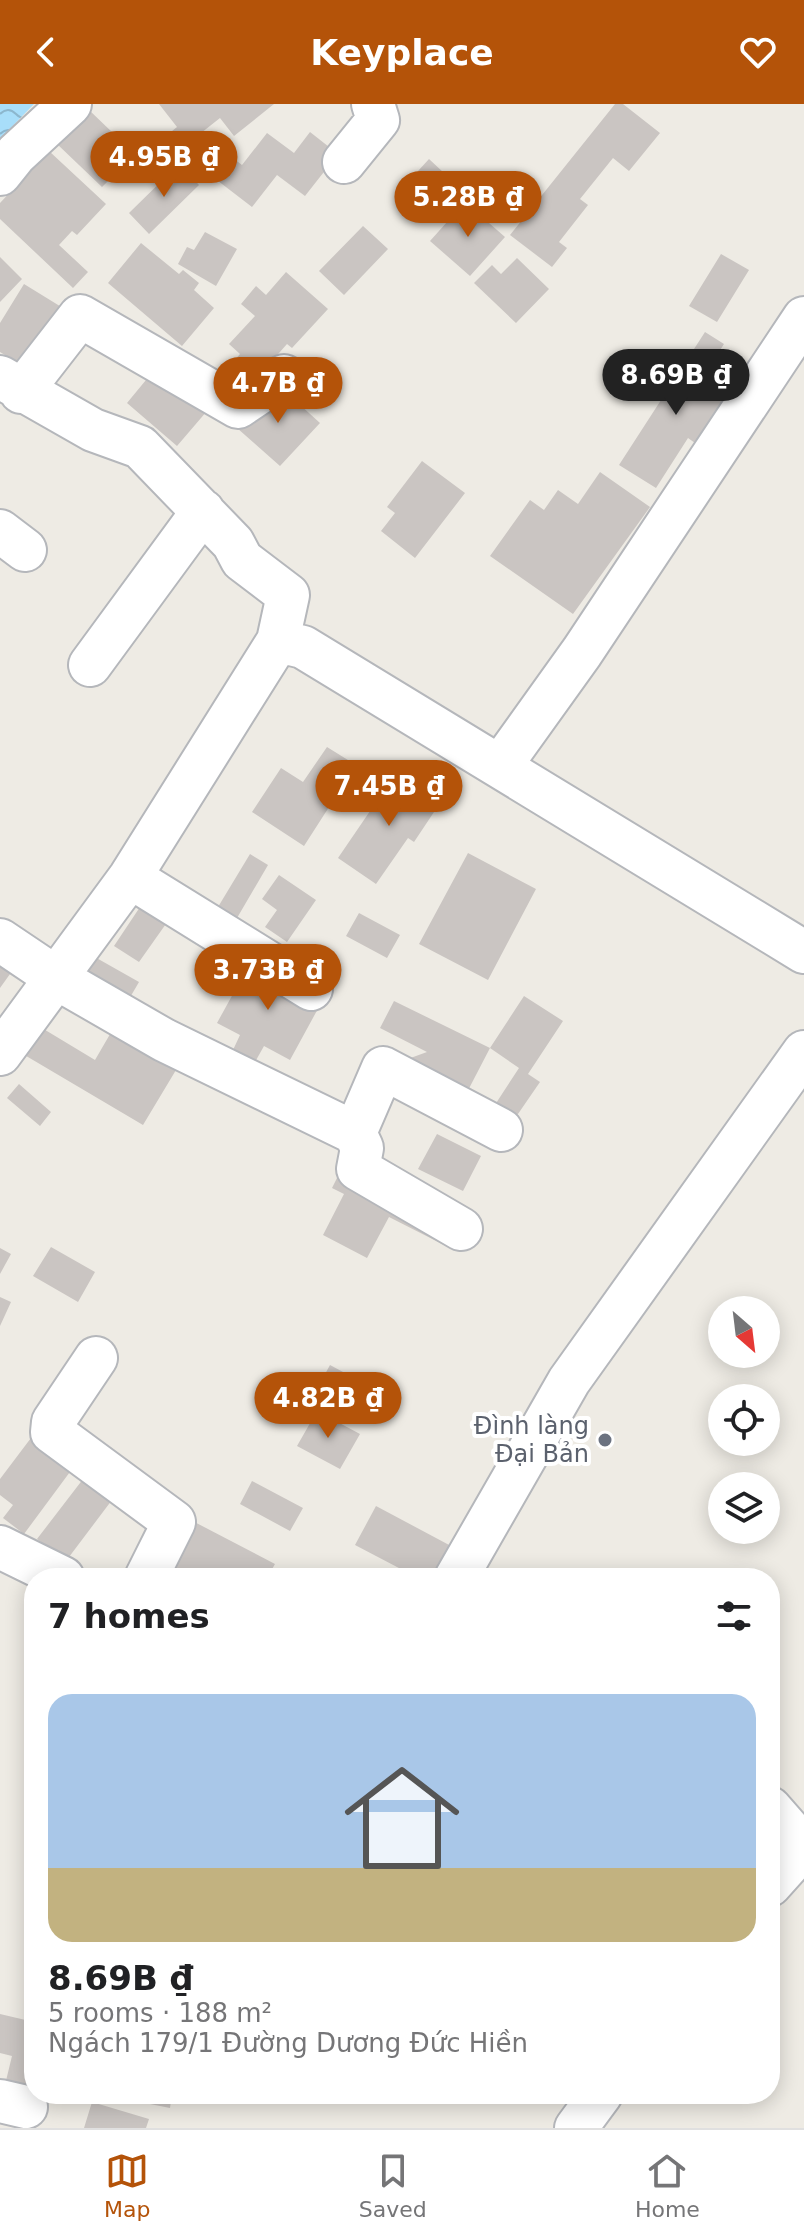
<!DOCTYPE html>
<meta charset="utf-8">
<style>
:root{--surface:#fff;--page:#f6f6f6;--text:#202124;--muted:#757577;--line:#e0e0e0;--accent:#b45309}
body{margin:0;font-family:"DejaVu Sans",sans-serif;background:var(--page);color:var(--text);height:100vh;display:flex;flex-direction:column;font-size:30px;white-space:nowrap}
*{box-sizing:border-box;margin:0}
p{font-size:26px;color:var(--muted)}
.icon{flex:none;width:44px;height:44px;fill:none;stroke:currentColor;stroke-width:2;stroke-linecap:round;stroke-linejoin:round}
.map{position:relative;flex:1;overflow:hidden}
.sheet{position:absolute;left:24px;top:1464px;width:756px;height:536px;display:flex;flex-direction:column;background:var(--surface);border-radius:32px;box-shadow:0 4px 20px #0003}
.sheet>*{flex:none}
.needle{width:52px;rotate:152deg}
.controls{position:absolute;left:708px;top:1192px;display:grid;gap:16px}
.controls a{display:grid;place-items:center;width:72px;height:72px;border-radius:50%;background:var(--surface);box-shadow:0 4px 20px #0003;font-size:40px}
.price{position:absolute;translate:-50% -68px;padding:0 18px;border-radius:28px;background:var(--accent);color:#fff;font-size:26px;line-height:52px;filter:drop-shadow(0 2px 4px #0008)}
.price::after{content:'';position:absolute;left:50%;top:48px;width:24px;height:18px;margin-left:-12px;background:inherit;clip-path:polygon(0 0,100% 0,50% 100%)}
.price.selected{background:#222;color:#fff}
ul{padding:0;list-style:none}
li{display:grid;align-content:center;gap:16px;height:424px;padding:0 24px}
li span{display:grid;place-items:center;height:248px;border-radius:24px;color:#555}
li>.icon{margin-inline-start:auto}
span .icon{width:144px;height:144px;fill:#fffc;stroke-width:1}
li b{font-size:34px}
h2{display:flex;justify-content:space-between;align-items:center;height:96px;padding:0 24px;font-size:34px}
header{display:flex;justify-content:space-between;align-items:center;height:104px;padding:0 24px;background:var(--accent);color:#fff;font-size:36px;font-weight:700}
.menu{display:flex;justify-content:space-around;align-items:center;height:112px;border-top:2px solid var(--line);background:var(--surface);font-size:22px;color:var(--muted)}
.menu a{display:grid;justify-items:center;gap:4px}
.menu .selected{color:var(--accent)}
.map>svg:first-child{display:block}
.water{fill:url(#water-waves)}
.building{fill:#cac5c2}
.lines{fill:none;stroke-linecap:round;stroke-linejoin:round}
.minor-casing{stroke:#b5b7bb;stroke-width:46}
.minor{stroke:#fff;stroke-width:42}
.worship-dot{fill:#6b7280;stroke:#fff;stroke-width:3}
.labels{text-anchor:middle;stroke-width:8;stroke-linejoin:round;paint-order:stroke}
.worship-label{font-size:24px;fill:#5b616d;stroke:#fff;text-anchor:end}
</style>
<header><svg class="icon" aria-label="back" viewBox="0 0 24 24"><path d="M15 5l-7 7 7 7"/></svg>Keyplace<svg class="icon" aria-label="heart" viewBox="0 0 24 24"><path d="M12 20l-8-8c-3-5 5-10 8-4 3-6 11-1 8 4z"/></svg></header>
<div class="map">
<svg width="804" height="2024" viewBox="0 0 804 2024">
<defs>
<pattern id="water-waves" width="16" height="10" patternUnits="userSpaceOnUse" patternTransform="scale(2)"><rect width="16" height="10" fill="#a8defa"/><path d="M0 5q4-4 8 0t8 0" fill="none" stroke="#8cb7ce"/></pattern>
</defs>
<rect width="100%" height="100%" fill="#eeebe4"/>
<path class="water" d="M0 0H34L0 35Z"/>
<path class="building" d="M159 0H274L234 32 220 14 158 63 146 48 177 23Z
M615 0H623L660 29 629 67 613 54 580 95 588 101 559 138 567 144 552 163 510 131Z
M88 5 140 55 122 73 117 68 102 83 56 39Z
M310 28 338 50 305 92 277 71 252 103 209 70 225 48 242 61 267 29 294 49Z
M49 47 106 100 77 131 72 127 59 141 88 168 73 184 0 115V99Z
M429 55 458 82 426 117 397 90Z
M179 60 199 81 149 130 129 109Z
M465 98 505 133 470 172 430 137Z
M363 122 388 145 344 191 319 167Z
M205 128 237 145 216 182 178 160 187 143 194 146Z
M141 139 179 170 183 166 199 179 194 186 214 204 182 242 108 179Z
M721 150 749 166 717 218 689 202Z
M0 153 22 175 0 198Z
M517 154 549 185 516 219 474 179 492 161 501 170Z
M286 168 328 205 292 244 287 240 249 283 228 264 240 250 229 240 255 212 241 200 256 182 266 191Z
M24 180 63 204 26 264 0 248V219Z
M705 228 724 240 699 279 724 295 695 339 688 334 656 384 619 361Z
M160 259 219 293 177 342 127 299Z
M277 280 320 319 280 362 237 324Z
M422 357 465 389 415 454 381 427 395 409 387 403Z
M600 368 650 403 573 510 490 452 530 396 544 406 558 386 578 400Z
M327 643 356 661 304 742 252 708 281 664 303 678Z
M396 669 440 699 414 738 408 734 376 780 338 754Z
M468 749 536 785 488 876 419 840Z
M250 750 268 761 237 814 218 803Z
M279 771 316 796 287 838 265 823 277 806 262 795Z
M142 800 168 817 139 858 114 842Z
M359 809 400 831 387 854 346 832Z
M0 842 20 856 0 884Z
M255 850 320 901 290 956 264 942 255 958 233 946 240 931 217 919Z
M93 852 139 878 125 902 79 875Z
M524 892 563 917 528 970 540 978 507 1026 487 1013 519 964 490 944Z
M394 897 490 944 463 996 383 964 427 948 380 924Z
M120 913 185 951 143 1021 11 943 27 915 95 956Z
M19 980 51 1008 40 1022 7 994Z
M437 1030 481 1052 463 1087 418 1065Z
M344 1060 461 1125 452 1145 389 1113 367 1154 323 1131 344 1090 332 1084Z
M51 1143 95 1168 78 1198 33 1172Z
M0 1144 11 1150 0 1170Z
M0 1193 11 1198 0 1222Z
M330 1261 371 1283 359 1305 318 1283Z
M317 1307 360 1330 340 1365 297 1342Z
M40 1322 81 1353 24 1430 3 1414 13 1401 0 1391V1375Z
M90 1366 118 1388 66 1457 37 1435Z
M252 1377 303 1404 290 1427 240 1400Z
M376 1402 451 1442 433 1474H418L355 1441Z
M183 1412 275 1460 267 1474H150Z
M0 1910 34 1918V1952L24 1994 3 1989 12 1952 0 1949Z
M100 1990H172L170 2004Z
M92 1998 149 2015 146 2024H84Z"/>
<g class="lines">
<defs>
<path id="minor" d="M344 58 378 16 373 0
M0 70 16 50 70 0
M0 273 93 326 140 343 233 439 242 456 288 491 278 537 303 543 804 848
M21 288 80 212 238 303 284 272
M0 427 25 446
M90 561 203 407
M501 661 582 548 804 214
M130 773 311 885
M0 836 58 875 164 936 355 1029 362 1044 358 1065 461 1125
M0 950 130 773 278 537
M355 1029 383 964 501 1026
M96 1254 53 1318 52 1328 174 1418 146 1474
M0 1443 63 1474
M456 1474 569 1277 804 948
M770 1704 804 1743
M770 1781 804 1743
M0 1997 26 2003
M576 2024 601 1990"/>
</defs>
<use href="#minor" class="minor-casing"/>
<use href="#minor" class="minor"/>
</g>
<circle class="worship-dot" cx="605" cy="1336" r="8"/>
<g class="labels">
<g class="worship-label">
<text x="589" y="1330">Đình làng<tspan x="589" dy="28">Đại Bản</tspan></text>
</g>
</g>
</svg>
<div class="controls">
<a><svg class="needle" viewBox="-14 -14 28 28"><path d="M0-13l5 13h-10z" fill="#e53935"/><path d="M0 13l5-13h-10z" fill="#757577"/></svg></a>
<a><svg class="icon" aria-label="locate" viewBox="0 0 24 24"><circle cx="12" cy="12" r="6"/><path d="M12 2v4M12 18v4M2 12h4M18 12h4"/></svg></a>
<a><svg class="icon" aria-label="layers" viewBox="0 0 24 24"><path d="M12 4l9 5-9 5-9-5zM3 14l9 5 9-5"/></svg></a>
</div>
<b class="price" style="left:164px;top:95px">4.95B ₫</b>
<b class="price" style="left:468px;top:135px">5.28B ₫</b>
<b class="price selected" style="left:676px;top:313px">8.69B ₫</b>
<b class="price" style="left:278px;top:321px">4.7B ₫</b>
<b class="price" style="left:389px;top:724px">7.45B ₫</b>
<b class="price" style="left:268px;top:908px">3.73B ₫</b>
<b class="price" style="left:328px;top:1336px">4.82B ₫</b>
<section class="sheet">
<h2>7 homes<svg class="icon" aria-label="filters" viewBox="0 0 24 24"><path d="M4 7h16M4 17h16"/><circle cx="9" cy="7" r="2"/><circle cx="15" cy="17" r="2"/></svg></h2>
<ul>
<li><span style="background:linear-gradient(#a9c7e8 70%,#c2b280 0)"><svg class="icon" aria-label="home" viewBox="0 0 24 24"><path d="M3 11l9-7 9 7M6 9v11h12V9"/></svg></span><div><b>8.69B ₫</b><p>5 rooms · 188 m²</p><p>Ngách 179/1 Đường Dương Đức Hiền</p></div></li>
</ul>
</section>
</div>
<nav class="menu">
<a class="selected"><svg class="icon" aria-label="map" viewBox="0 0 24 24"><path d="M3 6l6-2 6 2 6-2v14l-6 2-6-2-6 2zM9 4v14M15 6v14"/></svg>Map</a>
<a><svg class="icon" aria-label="saved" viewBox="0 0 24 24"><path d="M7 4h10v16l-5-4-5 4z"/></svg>Saved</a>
<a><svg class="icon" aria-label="home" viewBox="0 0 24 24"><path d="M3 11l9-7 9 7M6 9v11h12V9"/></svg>Home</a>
</nav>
